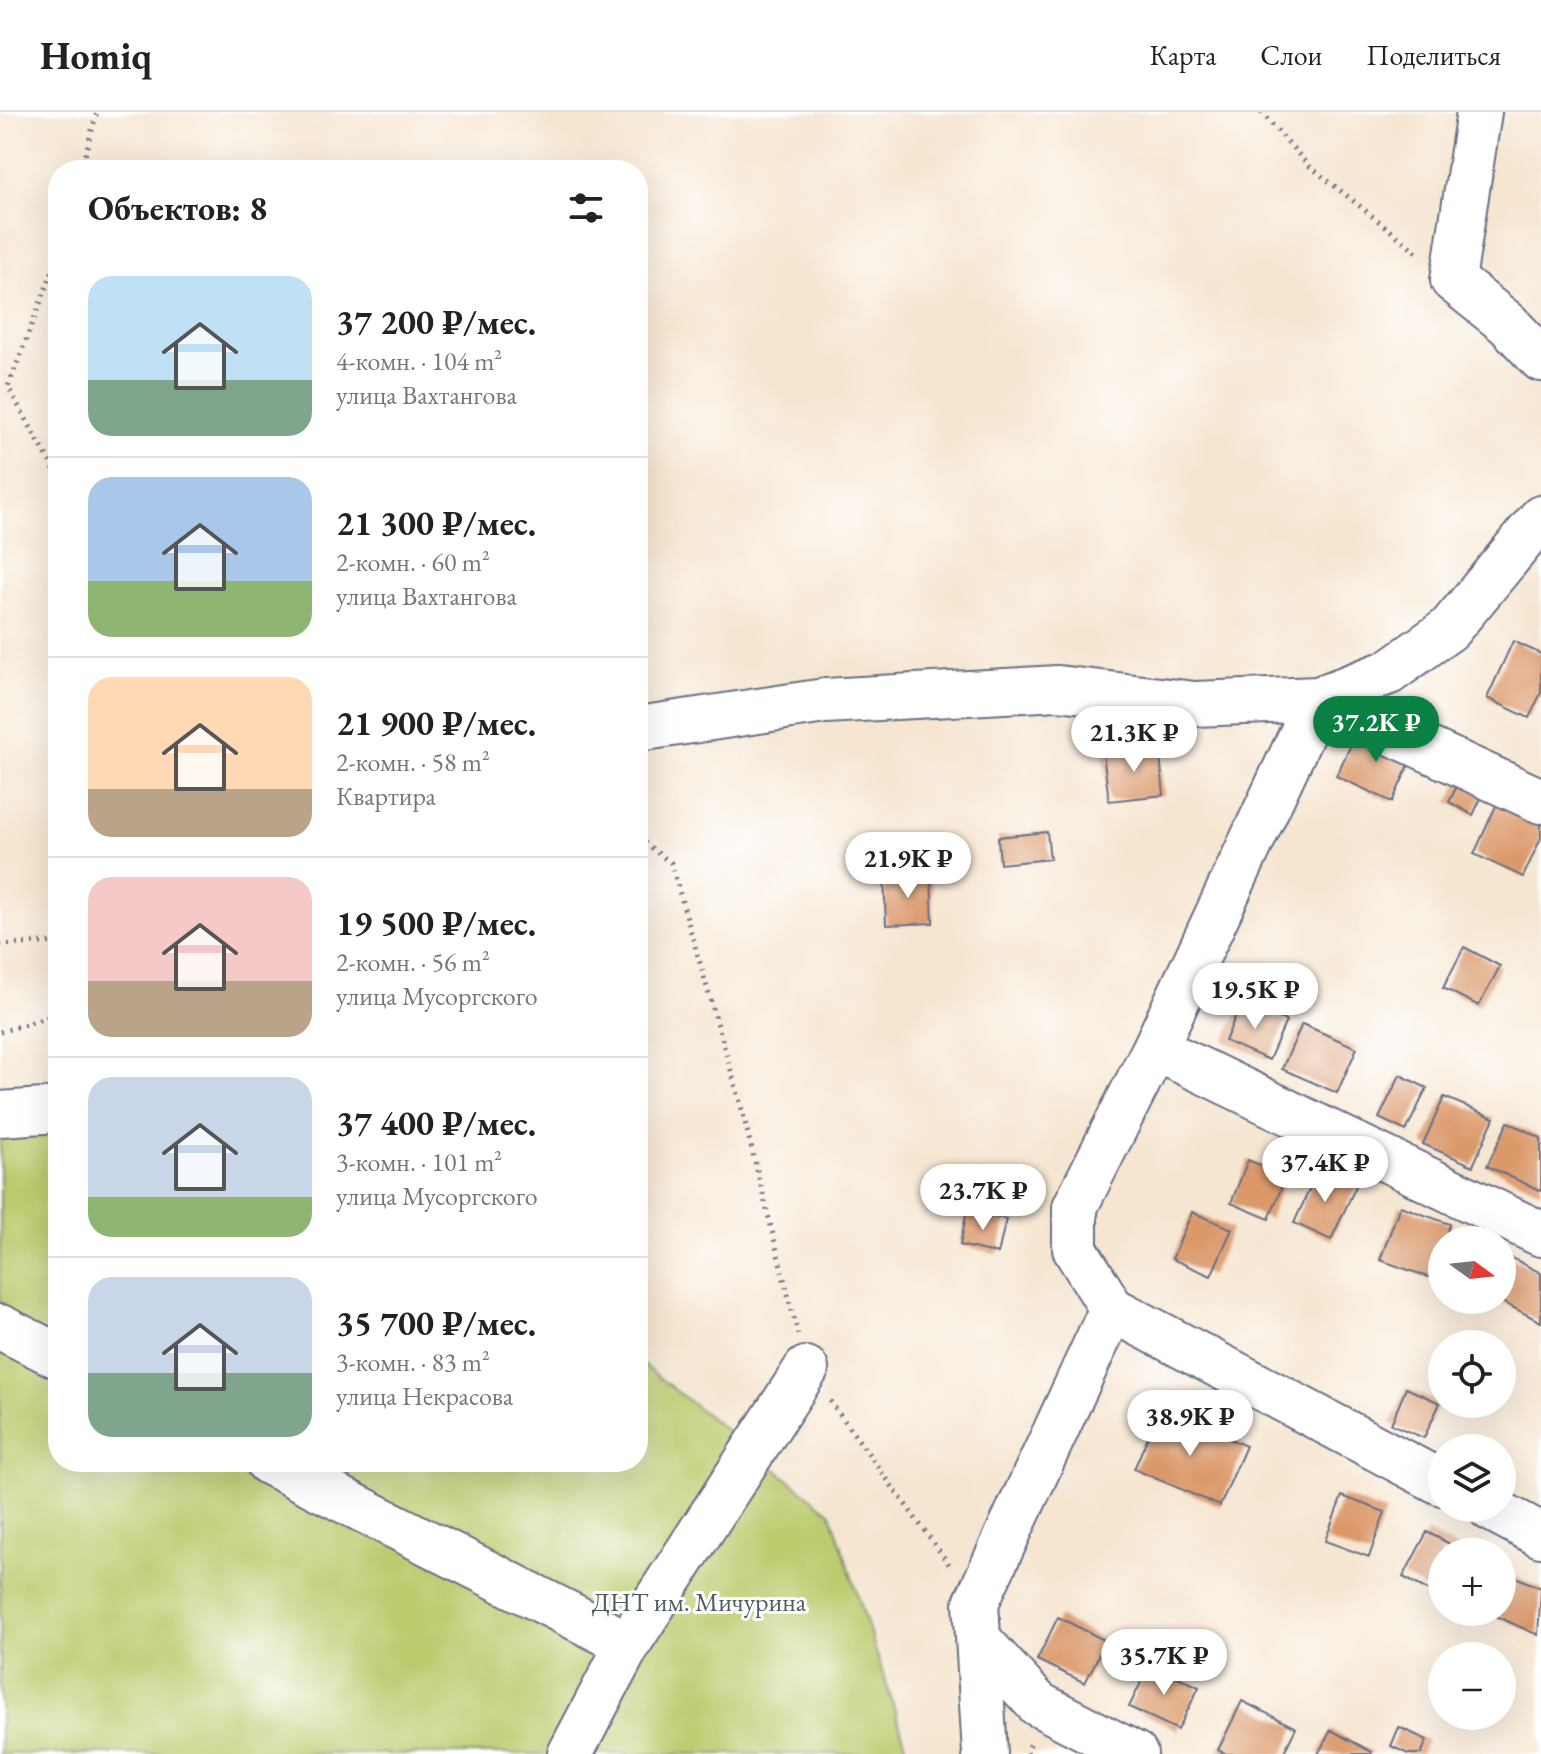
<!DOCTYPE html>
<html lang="ru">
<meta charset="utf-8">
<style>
:root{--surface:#fff;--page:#f2f2f2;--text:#222;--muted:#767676;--line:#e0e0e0;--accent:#0b8043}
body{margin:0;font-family:"EB Garamond",serif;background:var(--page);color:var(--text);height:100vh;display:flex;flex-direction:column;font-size:30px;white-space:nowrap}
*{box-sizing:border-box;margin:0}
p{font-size:26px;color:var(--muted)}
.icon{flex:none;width:44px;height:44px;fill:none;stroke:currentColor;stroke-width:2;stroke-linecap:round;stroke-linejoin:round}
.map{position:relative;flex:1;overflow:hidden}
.panel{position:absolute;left:48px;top:48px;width:600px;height:1312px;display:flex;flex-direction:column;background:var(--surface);border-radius:32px;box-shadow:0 8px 32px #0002}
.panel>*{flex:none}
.needle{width:52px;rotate:105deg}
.buttons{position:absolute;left:1428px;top:1114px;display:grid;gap:16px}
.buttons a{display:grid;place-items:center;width:88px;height:88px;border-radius:50%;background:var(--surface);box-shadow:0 8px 32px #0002;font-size:40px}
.price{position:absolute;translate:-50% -68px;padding:0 18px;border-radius:28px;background:#fff;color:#222;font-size:26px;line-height:52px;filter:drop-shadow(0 2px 4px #0008)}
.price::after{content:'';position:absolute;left:50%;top:48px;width:24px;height:18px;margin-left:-12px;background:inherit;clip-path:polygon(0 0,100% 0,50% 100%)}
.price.selected{background:var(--accent);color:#fff}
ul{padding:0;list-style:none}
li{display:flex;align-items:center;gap:24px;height:200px;padding:0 40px}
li+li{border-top:2px solid var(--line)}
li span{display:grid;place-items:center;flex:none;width:224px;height:160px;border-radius:24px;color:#555}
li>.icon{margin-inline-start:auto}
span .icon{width:96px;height:96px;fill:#fffc;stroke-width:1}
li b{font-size:34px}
h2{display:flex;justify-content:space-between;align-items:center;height:96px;padding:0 40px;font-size:34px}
header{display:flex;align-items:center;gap:48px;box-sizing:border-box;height:112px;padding:0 40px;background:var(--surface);border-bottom:2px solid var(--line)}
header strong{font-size:38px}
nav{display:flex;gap:44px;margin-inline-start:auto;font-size:28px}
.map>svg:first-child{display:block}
.green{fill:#bbcb6d;stroke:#6b7d66;stroke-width:2}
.building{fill:#db996a}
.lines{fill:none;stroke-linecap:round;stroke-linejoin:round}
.minor-casing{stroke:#686f86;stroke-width:48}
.path{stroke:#686f86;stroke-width:5;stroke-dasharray:2 6;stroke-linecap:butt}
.minor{stroke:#fff;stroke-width:44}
.labels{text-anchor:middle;stroke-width:6;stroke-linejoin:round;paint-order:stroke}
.park-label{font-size:26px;fill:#4b5e62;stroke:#fff}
</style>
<header>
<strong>Homiq</strong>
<nav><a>Карта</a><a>Слои</a><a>Поделиться</a></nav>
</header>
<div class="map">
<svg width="1541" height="1642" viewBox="0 0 1541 1642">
<rect width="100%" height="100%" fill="#fff"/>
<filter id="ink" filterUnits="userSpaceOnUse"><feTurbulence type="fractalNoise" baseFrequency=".0125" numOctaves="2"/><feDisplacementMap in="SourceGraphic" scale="16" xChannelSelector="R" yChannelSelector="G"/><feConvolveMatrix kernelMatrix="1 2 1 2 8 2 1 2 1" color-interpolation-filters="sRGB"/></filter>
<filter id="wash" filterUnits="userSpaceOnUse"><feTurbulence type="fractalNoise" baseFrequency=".006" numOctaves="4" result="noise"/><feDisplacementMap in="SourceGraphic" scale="32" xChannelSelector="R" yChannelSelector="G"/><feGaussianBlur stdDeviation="1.8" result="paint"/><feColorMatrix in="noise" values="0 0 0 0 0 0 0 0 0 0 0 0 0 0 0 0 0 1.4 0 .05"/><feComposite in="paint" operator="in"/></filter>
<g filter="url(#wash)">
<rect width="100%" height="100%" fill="#f6e6d1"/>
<path class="green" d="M24 1018 58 1023V1350H638V1249L831 1401 909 1642H0V1019Z"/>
<g id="blocks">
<path class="building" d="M1513 529 1541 542V581L1529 606 1487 586Z
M1360 614 1415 640 1392 690 1336 664Z
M1159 635 1164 683 1109 689 1103 641Z
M1459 670 1483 682 1473 703 1449 690Z
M1499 687 1541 706V726L1523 765 1474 742Z
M1047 720 1050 747 1000 752 998 725Z
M931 764 933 811 886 813 884 765Z
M1464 835 1500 854 1479 894 1443 876Z
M1242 889 1286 909 1269 948 1225 929Z
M1302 912 1357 936 1337 981 1282 957Z
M1400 963 1427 976 1406 1019 1379 1006Z
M1444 985 1494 1006 1473 1054 1423 1032Z
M1508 1010 1541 1026V1079L1487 1054Z
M1248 1048 1286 1064 1269 1107 1231 1091Z
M1319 1056 1356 1074 1331 1128 1294 1111Z
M1400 1094 1450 1112 1431 1166 1380 1148Z
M967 1099 1006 1107 998 1142 960 1133Z
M1192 1100 1232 1117 1211 1164 1172 1147Z
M1512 1146 1541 1161V1210L1502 1190V1166Z
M1406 1276 1440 1291 1424 1326 1391 1312Z
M1160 1297 1246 1334 1220 1394 1134 1357Z
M1342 1384 1385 1400 1369 1445 1325 1429Z
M1427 1420 1465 1440H1442L1441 1485 1403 1465Z
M1509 1462 1541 1476 1538 1523 1487 1500H1502V1478Z
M1058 1505 1106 1529 1085 1571 1037 1548Z
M1150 1552 1199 1575 1178 1618 1129 1595Z
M1242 1589 1296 1616 1283 1642H1226L1218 1638Z
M1399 1615 1427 1628 1421 1642H1408L1391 1634Z
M1331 1618 1372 1640 1371 1642H1318Z"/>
</g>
</g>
<g filter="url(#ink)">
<use href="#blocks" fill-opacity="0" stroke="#686f86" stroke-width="2"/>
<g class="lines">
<defs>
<path id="minor" d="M1479 0 1453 168 1508 212 1541 247
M1318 587 1541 689
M638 617 825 589 1058 576 1195 592 1318 587 1389 560 1449 517 1541 406
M1155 936 1541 1122
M0 1002 58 998
M1112 1197 1442 1371
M0 1215 58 1244
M268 1350 628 1532 570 1642
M1490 1396 1541 1423
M979 1528 1038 1592 1135 1642
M628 1532 806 1257
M985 1642 976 1491 1112 1197 1075 1137V1095L1155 936 1318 587"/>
</defs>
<use href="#minor" class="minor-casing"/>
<path class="path" d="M1261 0 1307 52 1421 143
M81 58 97 0
M58 145 8 275 58 364
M638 726 671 751 739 986 798 1223
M0 833 58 830
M0 920 58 902
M830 1289 951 1455
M1028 1642 1031 1628"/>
<use href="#minor" class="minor"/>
</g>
</g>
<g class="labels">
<g class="park-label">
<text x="699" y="1499">ДНТ им. Мичурина</text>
</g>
</g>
</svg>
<div class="buttons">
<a><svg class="needle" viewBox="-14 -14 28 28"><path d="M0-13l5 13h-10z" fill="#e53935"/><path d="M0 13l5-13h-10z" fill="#767676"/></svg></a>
<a><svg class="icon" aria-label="locate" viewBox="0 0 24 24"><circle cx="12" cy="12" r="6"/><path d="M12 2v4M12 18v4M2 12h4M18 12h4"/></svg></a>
<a><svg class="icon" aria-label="layers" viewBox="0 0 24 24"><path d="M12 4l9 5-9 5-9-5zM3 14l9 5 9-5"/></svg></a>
<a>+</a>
<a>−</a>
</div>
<b class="price selected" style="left:1376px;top:652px">37.2K ₽</b>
<b class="price" style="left:1134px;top:662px">21.3K ₽</b>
<b class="price" style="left:908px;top:788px">21.9K ₽</b>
<b class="price" style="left:1255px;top:919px">19.5K ₽</b>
<b class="price" style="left:1325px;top:1092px">37.4K ₽</b>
<b class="price" style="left:983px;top:1120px">23.7K ₽</b>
<b class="price" style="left:1190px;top:1346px">38.9K ₽</b>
<b class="price" style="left:1164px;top:1585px">35.7K ₽</b>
<section class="panel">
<h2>Объектов: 8<svg class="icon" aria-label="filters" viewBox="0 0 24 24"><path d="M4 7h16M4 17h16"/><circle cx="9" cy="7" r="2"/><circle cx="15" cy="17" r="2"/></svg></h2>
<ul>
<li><span style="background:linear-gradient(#bfe0f5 65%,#7fa58c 0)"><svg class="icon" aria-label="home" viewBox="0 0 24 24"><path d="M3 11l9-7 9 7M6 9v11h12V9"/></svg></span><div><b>37 200 ₽/мес.</b><p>4-комн. · 104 m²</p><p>улица Вахтангова</p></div></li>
<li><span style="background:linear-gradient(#a9c7e8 65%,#8fb573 0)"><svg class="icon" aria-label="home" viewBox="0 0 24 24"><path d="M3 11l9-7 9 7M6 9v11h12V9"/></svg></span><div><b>21 300 ₽/мес.</b><p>2-комн. · 60 m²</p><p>улица Вахтангова</p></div></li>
<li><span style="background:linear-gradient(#ffd9b3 70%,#b9a48a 0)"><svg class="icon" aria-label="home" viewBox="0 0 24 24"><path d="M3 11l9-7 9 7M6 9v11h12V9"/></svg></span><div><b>21 900 ₽/мес.</b><p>2-комн. · 58 m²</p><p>Квартира</p></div></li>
<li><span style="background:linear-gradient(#f6c9c9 65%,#b9a48a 0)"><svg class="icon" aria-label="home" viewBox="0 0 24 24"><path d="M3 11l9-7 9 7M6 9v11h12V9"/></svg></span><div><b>19 500 ₽/мес.</b><p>2-комн. · 56 m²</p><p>улица Мусоргского</p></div></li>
<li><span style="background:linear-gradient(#c9d6e8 75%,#8fb573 0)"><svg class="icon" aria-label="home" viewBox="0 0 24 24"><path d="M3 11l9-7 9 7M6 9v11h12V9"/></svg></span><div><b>37 400 ₽/мес.</b><p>3-комн. · 101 m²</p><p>улица Мусоргского</p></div></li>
<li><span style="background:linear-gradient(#c9d6e8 60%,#7fa58c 0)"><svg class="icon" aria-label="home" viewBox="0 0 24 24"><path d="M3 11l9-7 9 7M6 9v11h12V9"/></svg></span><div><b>35 700 ₽/мес.</b><p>3-комн. · 83 m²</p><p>улица Некрасова</p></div></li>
</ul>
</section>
</div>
